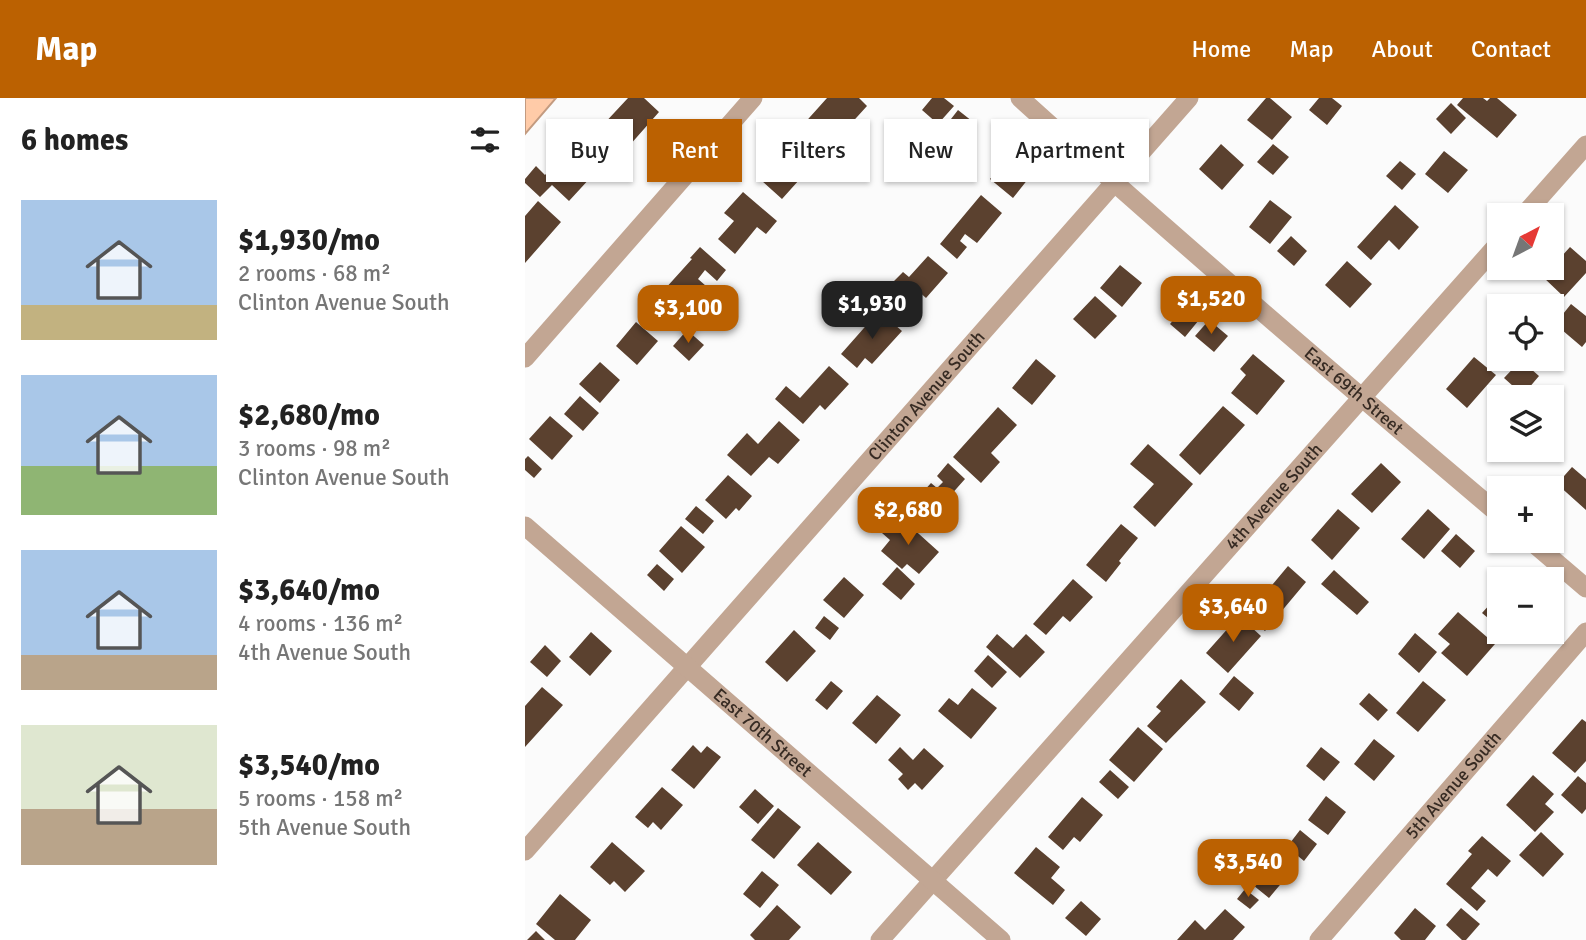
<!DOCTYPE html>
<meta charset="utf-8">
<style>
:root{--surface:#fff;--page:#f2f2f2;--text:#222;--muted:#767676;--accent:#bb6101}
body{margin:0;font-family:Signika,sans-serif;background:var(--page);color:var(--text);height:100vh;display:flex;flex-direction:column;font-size:26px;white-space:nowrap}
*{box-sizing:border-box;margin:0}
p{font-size:23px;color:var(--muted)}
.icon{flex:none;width:38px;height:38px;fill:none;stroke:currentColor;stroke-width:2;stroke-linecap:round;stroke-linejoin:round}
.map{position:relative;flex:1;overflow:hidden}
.drawer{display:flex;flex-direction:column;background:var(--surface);width:525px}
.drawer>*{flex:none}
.banner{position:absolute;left:21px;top:21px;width:665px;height:63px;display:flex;gap:14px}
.needle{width:46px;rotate:41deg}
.controls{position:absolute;left:962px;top:105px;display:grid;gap:14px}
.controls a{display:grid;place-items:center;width:77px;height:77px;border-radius:0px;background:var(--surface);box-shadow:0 2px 5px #0004;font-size:35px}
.price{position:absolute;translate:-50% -60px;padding:0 16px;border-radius:14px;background:var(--accent);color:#fff;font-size:23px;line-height:46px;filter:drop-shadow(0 2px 4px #0008)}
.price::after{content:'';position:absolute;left:50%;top:42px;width:21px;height:16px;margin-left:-10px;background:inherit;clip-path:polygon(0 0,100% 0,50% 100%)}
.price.current{background:#222;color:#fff}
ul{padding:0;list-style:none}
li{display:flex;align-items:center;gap:21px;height:175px;padding:0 21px}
li span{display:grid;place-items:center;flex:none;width:196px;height:140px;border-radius:0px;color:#555}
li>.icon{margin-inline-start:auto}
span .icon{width:84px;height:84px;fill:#fffc;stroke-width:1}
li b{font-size:30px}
h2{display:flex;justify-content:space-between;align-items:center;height:84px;padding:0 21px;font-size:30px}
.chip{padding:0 24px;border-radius:0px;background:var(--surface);box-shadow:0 2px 5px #0004;font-size:24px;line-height:63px}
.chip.current{background:var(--accent);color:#fff}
header{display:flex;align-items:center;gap:42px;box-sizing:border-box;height:98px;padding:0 35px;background:var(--accent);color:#fff}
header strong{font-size:33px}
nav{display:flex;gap:38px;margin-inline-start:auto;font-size:24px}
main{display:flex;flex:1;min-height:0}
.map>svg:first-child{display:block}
.water{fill:#ffcba8;stroke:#c39b80;stroke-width:2}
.building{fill:#5b412f}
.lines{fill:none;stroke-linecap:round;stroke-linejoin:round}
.minor{stroke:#c2a693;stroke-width:19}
.tertiary{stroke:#c2a693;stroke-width:19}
.labels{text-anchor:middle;stroke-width:7;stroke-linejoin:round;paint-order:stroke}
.street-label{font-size:18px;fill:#372b23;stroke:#fbfbfb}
</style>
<header>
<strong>Map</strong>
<nav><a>Home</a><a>Map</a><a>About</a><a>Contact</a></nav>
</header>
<main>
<section class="drawer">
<h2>6 homes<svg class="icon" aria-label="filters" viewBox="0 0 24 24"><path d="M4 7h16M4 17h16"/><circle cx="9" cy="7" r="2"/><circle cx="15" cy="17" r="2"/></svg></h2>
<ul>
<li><span style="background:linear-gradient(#a9c7e8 75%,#c2b280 0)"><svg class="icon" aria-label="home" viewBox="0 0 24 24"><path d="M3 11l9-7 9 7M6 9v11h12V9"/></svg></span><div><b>$1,930/mo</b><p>2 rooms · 68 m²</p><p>Clinton Avenue South</p></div></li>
<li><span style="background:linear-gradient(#a9c7e8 65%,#8fb573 0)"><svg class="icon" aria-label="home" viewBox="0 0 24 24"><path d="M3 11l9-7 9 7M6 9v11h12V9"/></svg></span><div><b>$2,680/mo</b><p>3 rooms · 98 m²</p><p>Clinton Avenue South</p></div></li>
<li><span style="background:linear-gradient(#a9c7e8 75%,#b9a48a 0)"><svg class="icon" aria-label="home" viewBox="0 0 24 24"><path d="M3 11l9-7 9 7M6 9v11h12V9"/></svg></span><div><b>$3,640/mo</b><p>4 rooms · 136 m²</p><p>4th Avenue South</p></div></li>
<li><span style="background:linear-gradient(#dfe7d0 60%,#b9a48a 0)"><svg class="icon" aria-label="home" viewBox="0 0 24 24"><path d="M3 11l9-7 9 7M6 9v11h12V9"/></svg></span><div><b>$3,540/mo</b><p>5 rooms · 158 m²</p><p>5th Avenue South</p></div></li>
</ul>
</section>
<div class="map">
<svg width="1061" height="842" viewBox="0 0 1061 842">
<rect width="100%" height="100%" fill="#fbfbfb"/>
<path class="water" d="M0 0H31L0 36Z"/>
<path class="building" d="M103 0H119L134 14 89 65 69 47 81 34 76 29Z
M302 0H334L342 8 302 52 276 29Z
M407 0H419L429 8 413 26 397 12Z
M741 0H745L767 19 747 42 722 22Z
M794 0H807L817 8 802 27 784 12Z
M938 0H958L962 3 965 0H972L992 17 972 40 932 7Z
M926 5 941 20 926 36 911 21Z
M433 12 452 27 437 45 419 30Z
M265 37 292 62 257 101 237 83 252 65 245 59Z
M696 46 719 67 697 92 674 71Z
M748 46 764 59 748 77 732 64Z
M60 50 78 66 44 103 27 87 15 99 0 85V81L11 68 20 77 38 57 46 65Z
M489 52 511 71 488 100 465 81Z
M919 53 943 72 923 95 900 76Z
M875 63 891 76 877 92 861 78Z
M218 94 252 123 241 136 232 129 210 156 193 141 209 123 199 115Z
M456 97 477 115 452 145 440 136 435 143 442 149 432 161 415 146Z
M745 102 767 119 745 146 724 129Z
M13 103 36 124 0 165V118Z
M870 107 894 129 874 152 864 142 846 162 832 149Z
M766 138 782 153 769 168 752 153Z
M175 149 201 172 192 183 180 172 173 181 181 188 160 211 139 192 167 161 165 160Z
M1045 149 1061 163V175L1039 199 1018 179Z
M403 158 423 175 401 200 392 192 382 204 364 188 378 174 384 179Z
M822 163 847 186 825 210 800 187Z
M595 167 617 185 597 209 575 190Z
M570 198 592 218 570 241 548 221Z
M663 205 678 217 660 239 645 226Z
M1046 206 1061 218V244L1057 249 1030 226Z
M354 213 377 233 347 266 340 260 332 270 316 256Z
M684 222 703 238 689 254 670 238Z
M111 224 133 243 112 267 91 248Z
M162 232 179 247 164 263 148 248Z
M728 256 760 283 732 317 706 295 721 277 715 271Z
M949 259 971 277 942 310 921 291Z
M511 261 531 278 507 307 487 290Z
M996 262 1014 278 998 297 979 280Z
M75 264 95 282 75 305 54 286Z
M304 268 324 286 300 312 295 307 278 326 250 301 261 288 275 300Z
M55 298 74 315 58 333 39 316Z
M698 308 720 327 675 377 654 357Z
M473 309 492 327 466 355 475 364 456 385 428 359Z
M25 318 48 338 27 362 4 341Z
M254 323 275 342 253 366 244 359 226 378 202 357 222 335 233 346Z
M623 346 668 386 630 429 608 409 629 386 605 366Z
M3 358 17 371 9 380 0 372V361Z
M423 365 440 381 424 399 429 403 408 426 387 406 406 385 412 390 418 384 412 378Z
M856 365 876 384 847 415 826 396Z
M1047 369 1061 381V412L1032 386Z
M203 377 227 398 214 413 211 410 201 421 180 402Z
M171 408 189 423 178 436 160 421Z
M813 411 835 430 807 462 786 442Z
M903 411 925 431 899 461 876 441Z
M374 418 414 454 394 476 382 466 377 471 356 453 365 442 357 435Z
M596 426 613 440 594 463 596 465 581 484 561 467Z
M156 428 180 449 157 475 134 453Z
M931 436 950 453 935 470 916 453Z
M132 466 149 481 139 493 122 477Z
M763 468 781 484 740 533 721 518Z
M372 469 390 486 376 502 357 486Z
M809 472 844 504 832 517 796 486Z
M319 479 339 497 319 520 298 502Z
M548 481 568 499 545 524 538 518 521 537 508 526Z
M975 495V530L957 515Z
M933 514 970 546 942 578 916 555 925 546 913 536Z
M299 518 314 530 305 542 290 530Z
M714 518 736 538 703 575 681 555Z
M269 532 291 553 262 584 240 564Z
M66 534 87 553 65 578 44 559Z
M890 535 912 554 894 575 873 556Z
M472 536 488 550 501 536 520 554 495 580 461 549Z
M20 547 36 563 22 579 5 564Z
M463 557 482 574 467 590 449 573Z
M709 578 729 595 714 613 694 596Z
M656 581 681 604 641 645 622 628 636 613 631 609Z
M306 583 318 593 302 612 290 602Z
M898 583 921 602 893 634 871 615Z
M17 589 38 607 0 649V608Z
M447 590 472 610 446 641 413 613 424 600 433 607Z
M844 595 863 612 853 623 834 606Z
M352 597 376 617 351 646 327 625Z
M1057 621 1061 624V663L1050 675 1027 655Z
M613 629 638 651 609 684 584 662Z
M849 641 870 658 849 683 829 666Z
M168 647 176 655 182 648 196 659 169 691 146 672Z
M375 649 388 662 399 650 419 668 397 692 390 685 383 692 373 681 378 676 363 662Z
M796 649 815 664 799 683 781 668Z
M585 672 604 689 593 701 574 684Z
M1008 677 1029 696 1020 706 1029 714 1010 734 981 707Z
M1053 678 1061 685V711L1057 716 1036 697Z
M137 689 158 707 136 732 128 724 123 730 110 719Z
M230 691 249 708 233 726 214 709Z
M801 698 821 714 803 737 783 722Z
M557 699 578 717 555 744 549 739 538 752 523 739Z
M253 710 276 729 249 761 226 742Z
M775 732 792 746 779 763 762 749Z
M1016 734 1039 756 1018 779 994 757Z
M957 738 986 763 972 779 963 771 946 790 961 803 952 813 921 786 947 756 943 753Z
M87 744 120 773 100 794 89 783 85 787 65 769Z
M293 744 327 774 306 797 272 767Z
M511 749 535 769 526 780 540 792 528 807 489 775Z
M744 757 765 775 744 800 723 783Z
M237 773 254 787 235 810 218 796Z
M720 791 734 802 725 811 712 801Z
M35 796 66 822 50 842H30L11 826Z
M556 803 576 821 561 838 540 820Z
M252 807 276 829 264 842H230L225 837Z
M890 810 911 828 900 842H876L869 835Z
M936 810 955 826 941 842H937L921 827Z
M700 811 720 829 708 842H652L670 822 680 832Z
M11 833 20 842H2Z"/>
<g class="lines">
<g class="minor">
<path id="s1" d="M495 0C652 142 813 280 975 417"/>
<path d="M999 117 1061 47"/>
<path d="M0 260 228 0"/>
<path d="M1006 443 1061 490"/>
<path id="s2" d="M0 753 664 0"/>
<path id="s3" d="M355 842 975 144"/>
<path id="s4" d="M794 842 1061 534"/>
</g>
<path class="tertiary" id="s5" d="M0 428 476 842"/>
</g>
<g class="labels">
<g class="street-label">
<text dy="6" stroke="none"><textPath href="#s1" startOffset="444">East 69th Street</textPath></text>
<text dy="6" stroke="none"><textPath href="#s2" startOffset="607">Clinton Avenue South</textPath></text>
<text dy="6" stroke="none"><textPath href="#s3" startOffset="593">4th Avenue South</textPath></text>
<text dy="6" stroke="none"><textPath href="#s5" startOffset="315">East 70th Street</textPath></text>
<text dy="6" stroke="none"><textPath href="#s4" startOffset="205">5th Avenue South</textPath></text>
</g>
</g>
</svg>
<div class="controls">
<a><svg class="needle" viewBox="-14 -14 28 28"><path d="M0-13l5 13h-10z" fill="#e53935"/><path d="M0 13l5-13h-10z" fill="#767676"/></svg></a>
<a><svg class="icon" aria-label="locate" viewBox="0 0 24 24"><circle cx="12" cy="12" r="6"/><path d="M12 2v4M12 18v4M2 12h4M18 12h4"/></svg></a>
<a><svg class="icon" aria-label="layers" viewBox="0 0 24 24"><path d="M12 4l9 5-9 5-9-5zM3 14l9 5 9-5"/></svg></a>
<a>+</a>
<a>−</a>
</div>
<b class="price" style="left:686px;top:238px">$1,520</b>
<b class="price current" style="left:347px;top:243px">$1,930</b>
<b class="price" style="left:163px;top:247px">$3,100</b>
<b class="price" style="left:383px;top:449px">$2,680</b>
<b class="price" style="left:708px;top:546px">$3,640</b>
<b class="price" style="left:723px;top:801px">$3,540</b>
<div class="banner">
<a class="chip">Buy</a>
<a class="chip current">Rent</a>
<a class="chip">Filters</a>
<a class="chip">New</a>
<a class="chip">Apartment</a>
</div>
</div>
</main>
